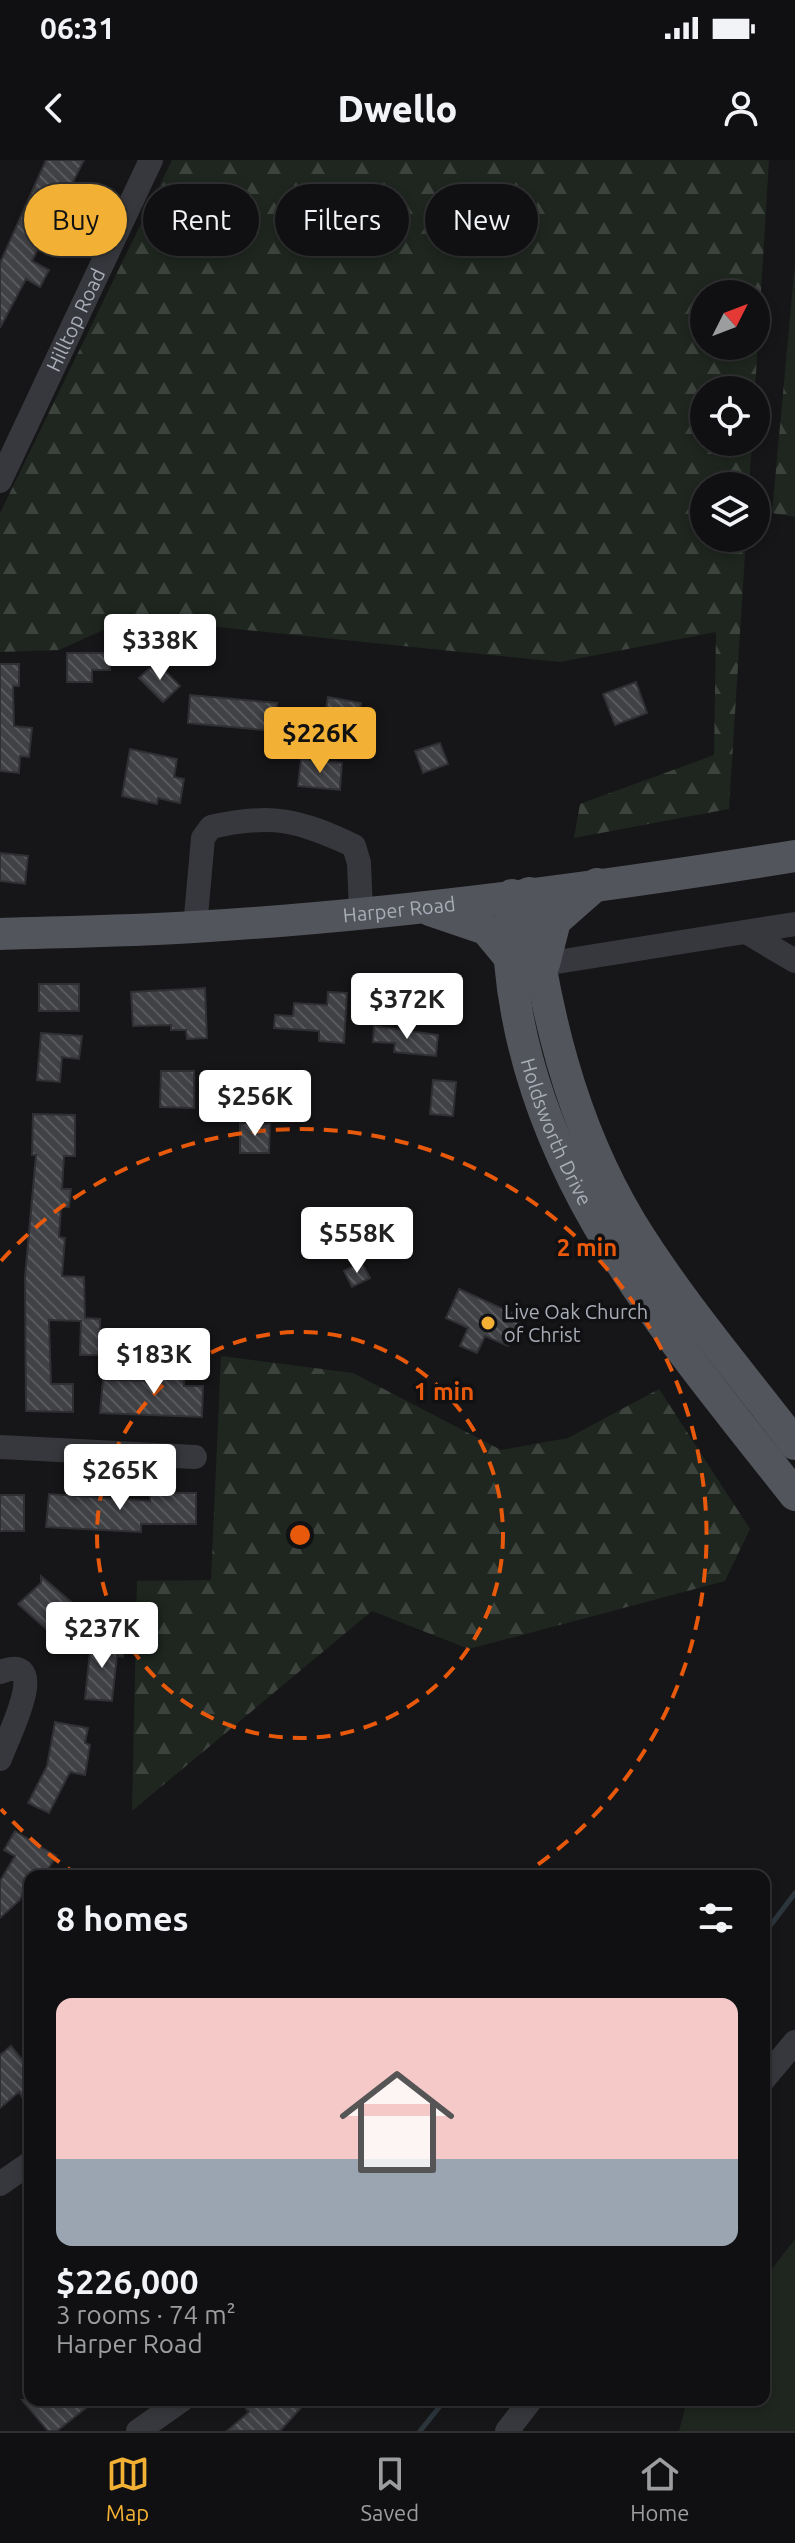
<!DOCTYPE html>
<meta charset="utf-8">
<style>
:root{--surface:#101012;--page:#1e1e20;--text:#f1f3f6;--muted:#9c9d9f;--line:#303032;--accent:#f2b134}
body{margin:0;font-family:Ubuntu,sans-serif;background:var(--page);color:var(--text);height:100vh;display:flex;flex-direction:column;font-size:30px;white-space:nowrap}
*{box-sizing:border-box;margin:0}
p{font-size:26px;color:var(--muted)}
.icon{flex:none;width:44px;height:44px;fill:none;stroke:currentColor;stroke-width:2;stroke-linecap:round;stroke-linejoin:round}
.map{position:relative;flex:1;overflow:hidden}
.drawer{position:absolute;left:24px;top:1710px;width:746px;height:536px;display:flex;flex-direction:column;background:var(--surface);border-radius:16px;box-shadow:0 4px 12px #0003,0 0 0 2px var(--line)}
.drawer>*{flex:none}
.guide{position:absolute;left:24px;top:24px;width:748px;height:72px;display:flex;gap:16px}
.needle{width:52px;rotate:48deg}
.buttons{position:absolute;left:690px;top:120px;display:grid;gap:16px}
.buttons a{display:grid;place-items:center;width:80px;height:80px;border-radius:50%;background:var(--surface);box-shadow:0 4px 12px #0003,0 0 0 2px var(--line);font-size:40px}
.price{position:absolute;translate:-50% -68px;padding:0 18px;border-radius:8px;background:#fff;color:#222;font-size:26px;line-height:52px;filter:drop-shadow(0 2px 4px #0008)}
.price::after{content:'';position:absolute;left:50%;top:48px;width:24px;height:18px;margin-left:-12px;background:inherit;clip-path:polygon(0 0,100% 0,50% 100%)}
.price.current{background:var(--accent);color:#111}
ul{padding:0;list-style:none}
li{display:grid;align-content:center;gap:16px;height:424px;padding:0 32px}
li+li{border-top:2px solid var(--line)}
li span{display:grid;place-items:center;height:248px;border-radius:16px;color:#555}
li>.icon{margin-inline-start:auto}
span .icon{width:144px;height:144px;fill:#fffc;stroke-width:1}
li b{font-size:34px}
h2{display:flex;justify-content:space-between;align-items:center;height:96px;padding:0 32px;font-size:34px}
.tag{padding:0 28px;border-radius:36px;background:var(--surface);box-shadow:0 4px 12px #0003,0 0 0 2px var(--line);font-size:28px;line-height:72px}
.tag.current{background:var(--accent);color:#111}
.status{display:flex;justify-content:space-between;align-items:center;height:56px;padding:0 40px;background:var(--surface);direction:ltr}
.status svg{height:22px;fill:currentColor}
header{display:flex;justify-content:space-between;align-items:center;height:104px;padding:0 32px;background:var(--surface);font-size:36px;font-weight:800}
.tabs{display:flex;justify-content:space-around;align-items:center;height:112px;border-top:2px solid var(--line);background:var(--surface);font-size:22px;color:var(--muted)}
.tabs a{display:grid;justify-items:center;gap:4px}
.tabs .current{color:var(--accent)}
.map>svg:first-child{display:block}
.forest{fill:url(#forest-firs);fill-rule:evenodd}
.pitch{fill:#1e261f}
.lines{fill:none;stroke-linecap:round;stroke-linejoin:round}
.stream{stroke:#2c353c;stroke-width:5}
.building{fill:url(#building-back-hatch);stroke:#303034;stroke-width:2}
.minor{stroke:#37383d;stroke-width:24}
.major{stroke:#53555c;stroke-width:32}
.ring{fill:none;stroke:#e8590c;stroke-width:4;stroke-dasharray:14 10}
.poi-dot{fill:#f2b134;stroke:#111113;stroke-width:3}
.labels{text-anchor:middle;stroke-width:7;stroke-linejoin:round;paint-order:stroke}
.street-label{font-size:20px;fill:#a8adb8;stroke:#111113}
.poi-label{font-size:20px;fill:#a8adb8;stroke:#111113;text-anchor:start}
.centre{fill:#e8590c;stroke:#111113;stroke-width:4}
.ring-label{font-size:24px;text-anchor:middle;font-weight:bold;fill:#e8590c;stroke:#111113;stroke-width:7;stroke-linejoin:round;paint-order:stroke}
</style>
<div class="status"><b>06:31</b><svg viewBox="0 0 49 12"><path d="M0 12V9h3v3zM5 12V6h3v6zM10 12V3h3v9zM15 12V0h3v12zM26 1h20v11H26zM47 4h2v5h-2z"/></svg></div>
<header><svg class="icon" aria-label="back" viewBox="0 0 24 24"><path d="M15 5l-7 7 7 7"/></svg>Dwello<svg class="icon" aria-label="person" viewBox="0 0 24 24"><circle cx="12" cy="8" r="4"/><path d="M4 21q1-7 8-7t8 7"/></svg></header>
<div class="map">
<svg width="795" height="2271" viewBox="0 0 795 2271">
<defs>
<pattern id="forest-firs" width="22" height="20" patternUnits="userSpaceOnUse" patternTransform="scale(2)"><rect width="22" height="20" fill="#1e261f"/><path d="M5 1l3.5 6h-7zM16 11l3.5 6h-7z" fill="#3c433d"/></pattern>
<pattern id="building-back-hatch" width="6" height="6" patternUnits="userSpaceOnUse" patternTransform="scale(2)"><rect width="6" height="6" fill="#404145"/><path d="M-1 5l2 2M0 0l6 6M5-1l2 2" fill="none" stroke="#595a5e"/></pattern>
</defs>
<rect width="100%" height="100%" fill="#161618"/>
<path class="forest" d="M172 0H769L755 230H704V282H752L749 326H704V378H746L729 649 574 678 580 644 714 595 716 472 560 502 130 458 59 490 0 492V353ZM756 134V186H704V134Z
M795 103V357L772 353Z
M221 1196 353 1213 501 1290 568 1278 659 1229 750 1369 725 1421 469 1489 372 1451 132 1651 137 1421 211 1420Z"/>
<path class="pitch" d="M795 2079V2271H679L687 2240H764V2119Z"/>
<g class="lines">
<path class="stream" d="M764 1774 795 1733
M420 2271 445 2240"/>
</g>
<path class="building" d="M46 0H84L62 44 77 51 69 68 52 60 32 101 49 110 40 127 26 119 0 168V103Z
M67 493H110V510H92V522H67Z
M156 502 180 526 163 542 139 518Z
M0 504H19V526H13L14 566 32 568 29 597 20 596 19 613 0 611Z
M636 522 647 553 615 565 603 534Z
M190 535 277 543 274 571 188 563Z
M328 537 361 543 357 571 323 566Z
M440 583 448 604 423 613 415 591Z
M130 589 177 599 174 617 184 619 180 643 158 638 157 644 122 636Z
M301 599 342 603 340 630 298 626Z
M0 693 28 696 25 724 0 721Z
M39 824H79V851H39Z
M205 828 207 878 187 879 186 870H171V865L133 866 131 832Z
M328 832 347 833 344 883 319 881V871L274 868 275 855 293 856 294 843 327 845Z
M374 866 438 875 436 896 394 892 395 883 373 882Z
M41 873 82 876 79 899 62 897 60 922 37 920Z
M161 911H194V948L160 947Z
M433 920 456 922 453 956 430 954Z
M33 954 75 955V996H64L62 1029H71L69 1047H61L59 1077 65 1078 62 1116 84 1117 85 1158 100 1159V1195H80L81 1161 49 1160 51 1224H73V1252L26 1251 25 1117 36 995H32Z
M240 963 270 964 269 993H240Z
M361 1102 370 1118 352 1127 344 1111Z
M459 1129 521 1157 508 1186 485 1176 477 1193 460 1186 468 1168 446 1158Z
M162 1204H184V1226H203L202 1257 100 1253 103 1220 162 1221Z
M150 1333H196V1364H141V1372L46 1367 49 1334 150 1341Z
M0 1335H24V1371H0Z
M41 1416 77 1447 72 1454 84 1465 65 1486 18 1444 41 1423Z
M91 1481 124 1484 123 1497 117 1496 112 1541 85 1539Z
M55 1562 88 1568 85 1583 90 1585 85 1615 70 1612 49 1653 28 1643 47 1606Z
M15 1671 56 1696 44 1716H30L20 1740 0 1758V1721L15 1696 4 1690Z
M11 1886 30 1909V1931L22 1937 19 1932 0 1948V1895Z
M22 2240H96L57 2271H48Z
M251 2240H308L280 2271H227L249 2252 244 2246Z"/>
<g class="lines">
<g class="minor">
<path id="s1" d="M0 321 151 0"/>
<path d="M195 767 203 678 211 667C272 653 299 660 354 686L359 703 361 752"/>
<path d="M746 772 795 801"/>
<path d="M538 805 795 764"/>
<path d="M0 1287 195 1297"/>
<path d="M0 1512C55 1490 4 1584 0 1599"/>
<path d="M764 1919 795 1882"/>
<path d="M0 2024 30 2003"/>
<path d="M138 2271 182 2240"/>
<path d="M507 2271 531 2240"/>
</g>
<g class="major">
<path d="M529 733C544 848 570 962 631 1063 679 1141 739 1211 795 1284"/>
<path id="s2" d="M512 735C511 757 508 780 510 802 529 1017 668 1173 795 1335"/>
<path d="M430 750 486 769 510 798"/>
<path id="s3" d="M0 774C64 772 129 771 194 767 394 755 597 728 795 696"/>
<path d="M544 804 555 761 597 724"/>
</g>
</g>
<g class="ring">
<circle cx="300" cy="1375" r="203"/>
<path d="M79 1716A406 406 0 0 1 1 1649M1 1101A406 406 0 1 1 521 1716"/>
</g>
<circle class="poi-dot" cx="488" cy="1163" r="8"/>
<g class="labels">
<g class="street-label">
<text dy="7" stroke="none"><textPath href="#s1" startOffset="178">Hilltop Road</textPath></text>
<text dy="7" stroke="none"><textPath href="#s3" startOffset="400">Harper Road</textPath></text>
<text dy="7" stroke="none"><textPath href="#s2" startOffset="244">Holdsworth Drive</textPath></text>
</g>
<g class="poi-label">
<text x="504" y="1159">Live Oak Church<tspan x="504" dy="23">of Christ</tspan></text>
</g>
</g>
<circle cx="300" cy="1375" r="12" class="centre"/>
<g class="ring-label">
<text x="587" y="1096">2 min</text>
<text x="444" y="1240">1 min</text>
</g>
</svg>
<div class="buttons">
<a><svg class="needle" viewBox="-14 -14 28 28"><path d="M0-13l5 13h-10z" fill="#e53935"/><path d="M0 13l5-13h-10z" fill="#9c9d9f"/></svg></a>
<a><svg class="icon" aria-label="locate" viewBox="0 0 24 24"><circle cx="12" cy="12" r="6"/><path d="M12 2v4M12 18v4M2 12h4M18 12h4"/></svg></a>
<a><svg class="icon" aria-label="layers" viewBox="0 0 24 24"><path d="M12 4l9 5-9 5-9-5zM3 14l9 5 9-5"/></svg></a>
</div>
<b class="price" style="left:160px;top:522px">$338K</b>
<b class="price current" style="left:320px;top:615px">$226K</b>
<b class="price" style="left:407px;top:881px">$372K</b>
<b class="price" style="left:255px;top:978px">$256K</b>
<b class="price" style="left:357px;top:1115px">$558K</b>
<b class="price" style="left:154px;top:1236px">$183K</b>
<b class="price" style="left:120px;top:1352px">$265K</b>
<b class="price" style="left:102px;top:1510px">$237K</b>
<div class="guide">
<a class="tag current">Buy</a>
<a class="tag">Rent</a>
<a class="tag">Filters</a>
<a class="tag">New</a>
</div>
<section class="drawer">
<h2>8 homes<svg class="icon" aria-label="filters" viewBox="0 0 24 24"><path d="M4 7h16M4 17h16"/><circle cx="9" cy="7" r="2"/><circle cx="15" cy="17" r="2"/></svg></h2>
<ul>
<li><span style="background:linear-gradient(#f6c9c9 65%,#9aa5b1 0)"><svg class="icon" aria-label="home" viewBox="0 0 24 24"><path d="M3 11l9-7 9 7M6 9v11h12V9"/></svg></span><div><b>$226,000</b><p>3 rooms · 74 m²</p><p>Harper Road</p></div></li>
</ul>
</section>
</div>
<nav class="tabs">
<a class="current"><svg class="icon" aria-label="map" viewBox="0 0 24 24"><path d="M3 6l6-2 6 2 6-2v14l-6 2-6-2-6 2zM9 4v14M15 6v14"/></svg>Map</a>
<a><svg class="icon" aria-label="saved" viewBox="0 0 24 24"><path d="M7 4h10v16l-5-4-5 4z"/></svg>Saved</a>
<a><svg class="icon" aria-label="home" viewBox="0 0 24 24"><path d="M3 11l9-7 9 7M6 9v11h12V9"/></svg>Home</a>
</nav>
